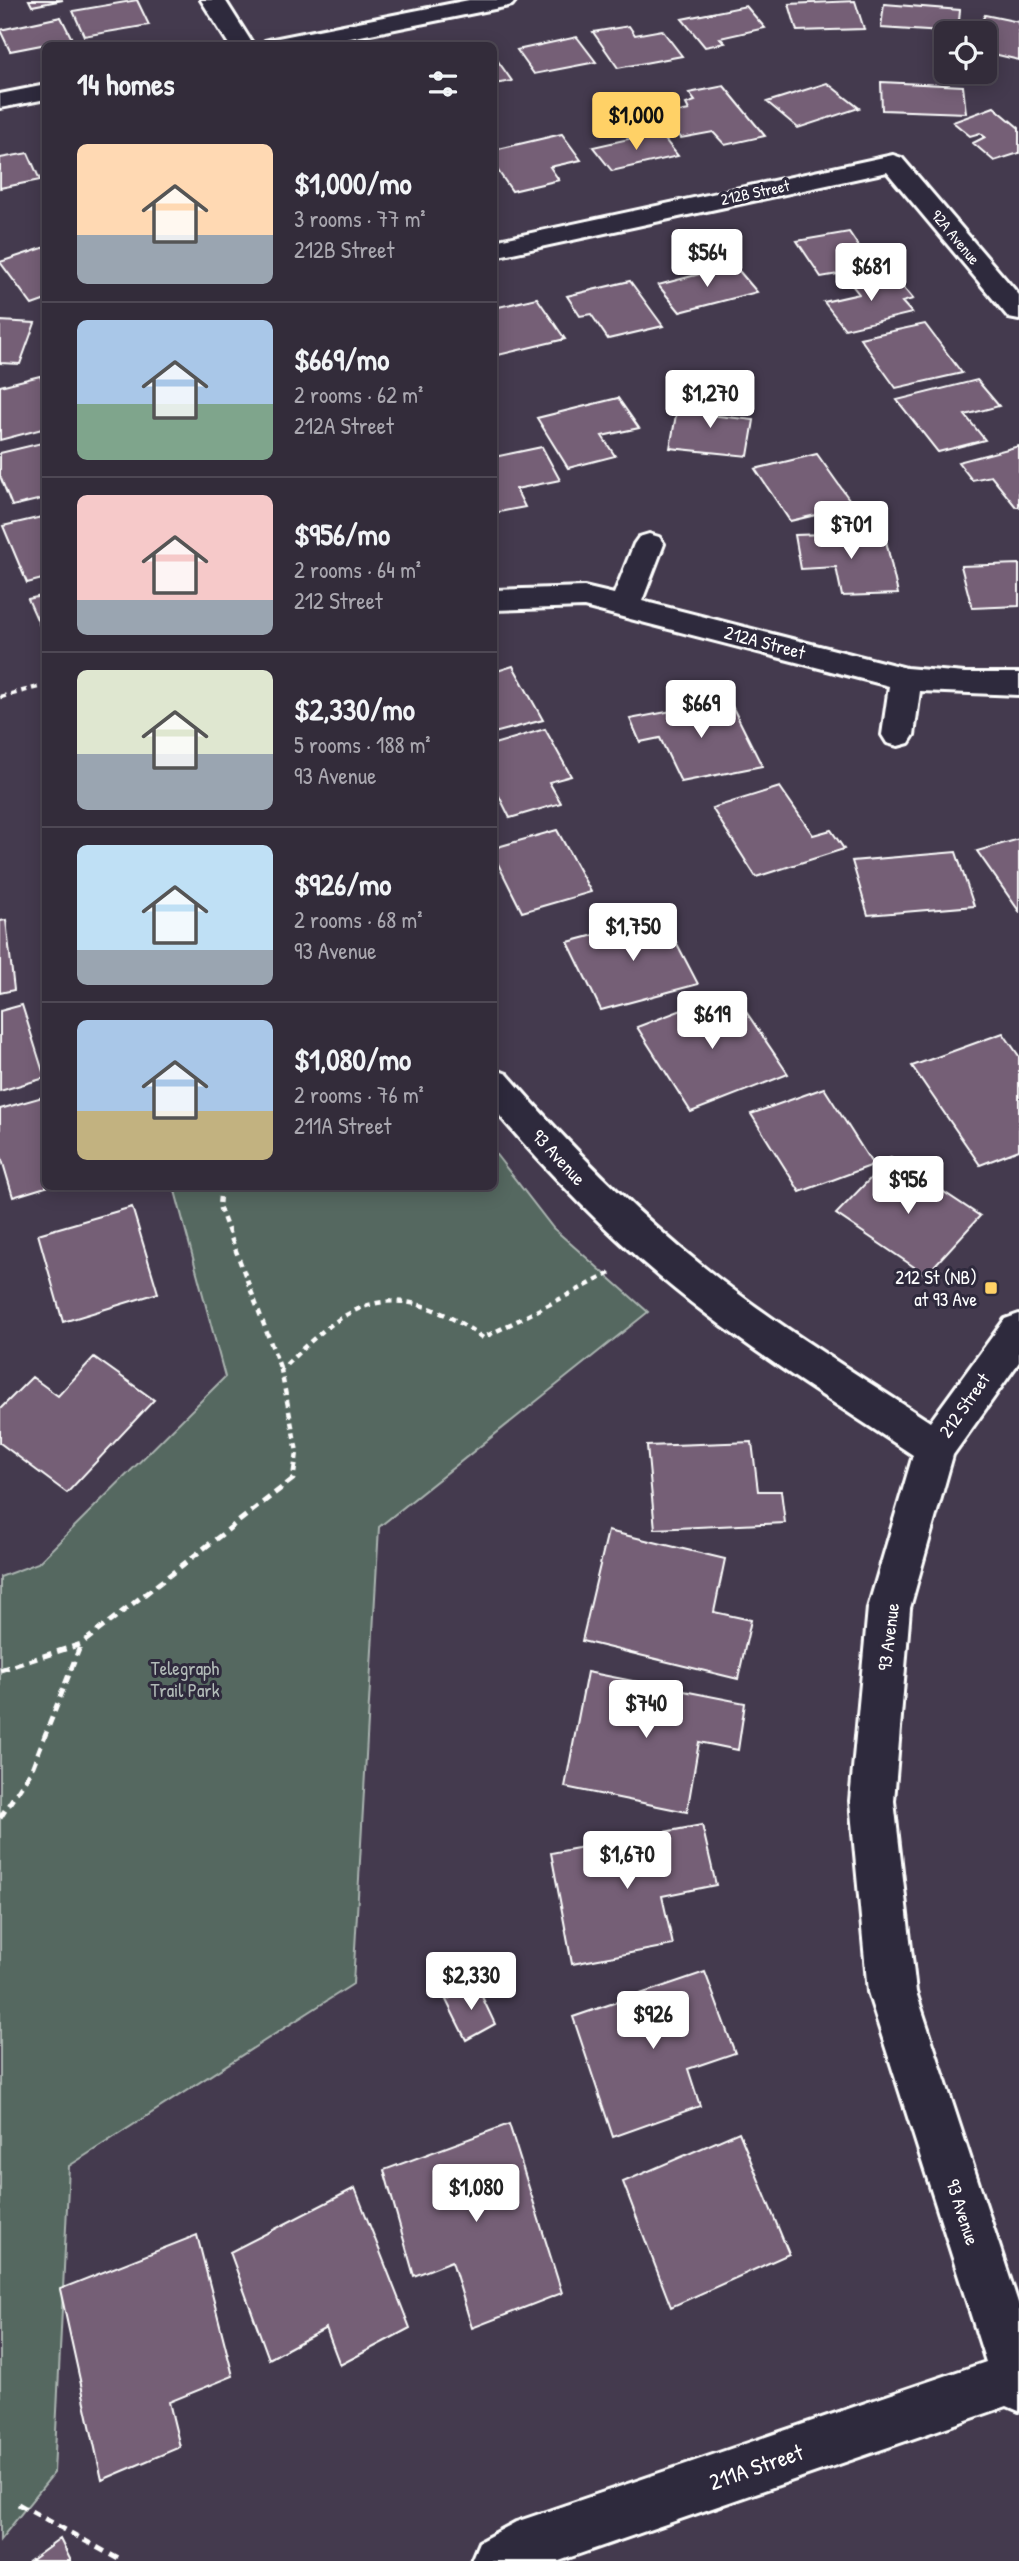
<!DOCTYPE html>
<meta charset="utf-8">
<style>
:root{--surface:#332c3a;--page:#3b3442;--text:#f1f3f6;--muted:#a9a7af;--line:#4e4854;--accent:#ffd166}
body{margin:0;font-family:"Patrick Hand",sans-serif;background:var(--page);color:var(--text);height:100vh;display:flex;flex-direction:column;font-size:26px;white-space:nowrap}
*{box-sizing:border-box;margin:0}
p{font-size:23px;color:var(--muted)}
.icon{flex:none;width:38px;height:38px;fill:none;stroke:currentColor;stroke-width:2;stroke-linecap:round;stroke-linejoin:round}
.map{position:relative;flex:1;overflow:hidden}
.details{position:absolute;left:42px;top:42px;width:455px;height:1148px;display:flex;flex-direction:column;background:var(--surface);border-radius:10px;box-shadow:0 4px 18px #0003,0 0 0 2px var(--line)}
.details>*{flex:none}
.tools{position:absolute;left:934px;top:21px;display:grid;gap:14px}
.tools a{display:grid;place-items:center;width:63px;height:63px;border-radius:10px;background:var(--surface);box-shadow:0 4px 18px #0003,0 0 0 2px var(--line);font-size:35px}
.price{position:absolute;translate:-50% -60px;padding:0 16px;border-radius:7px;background:#fff;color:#222;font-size:23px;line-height:46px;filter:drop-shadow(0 2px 4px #0008)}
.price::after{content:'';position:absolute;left:50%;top:42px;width:21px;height:16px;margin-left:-10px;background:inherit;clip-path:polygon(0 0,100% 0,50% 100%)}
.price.current{background:var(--accent);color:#111}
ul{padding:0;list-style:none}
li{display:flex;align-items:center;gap:21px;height:175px;padding:0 35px}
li+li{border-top:2px solid var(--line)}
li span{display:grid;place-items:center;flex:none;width:196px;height:140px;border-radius:10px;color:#555}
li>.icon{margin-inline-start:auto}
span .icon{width:84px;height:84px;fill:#fffc;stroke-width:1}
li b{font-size:30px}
h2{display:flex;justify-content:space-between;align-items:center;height:84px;padding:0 35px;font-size:30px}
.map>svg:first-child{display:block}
.green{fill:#556861;stroke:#aab4b0;stroke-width:2}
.building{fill:#745f76;stroke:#fff;stroke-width:2}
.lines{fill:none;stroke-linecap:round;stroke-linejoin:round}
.minor-casing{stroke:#fff;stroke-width:6}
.path-far1{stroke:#fff;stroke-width:4.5;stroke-dasharray:6 5;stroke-linecap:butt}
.path{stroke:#fff;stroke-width:5;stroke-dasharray:9 6;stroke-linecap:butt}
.minor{fill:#2f2a3d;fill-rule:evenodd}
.poi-dot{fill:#ffd166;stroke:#2f2a3d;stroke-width:2.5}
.labels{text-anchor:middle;stroke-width:6;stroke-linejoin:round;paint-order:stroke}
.far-street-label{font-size:16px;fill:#fff;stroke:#2f2a3d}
.street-label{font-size:19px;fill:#fff;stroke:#2f2a3d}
.poi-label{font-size:19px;fill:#fff;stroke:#2f2a3d;text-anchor:end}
.park-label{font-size:19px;fill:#b2bbb8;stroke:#2f2a3d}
.near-street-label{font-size:23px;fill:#fff;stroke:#2f2a3d}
</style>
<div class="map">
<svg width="1019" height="2561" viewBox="0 0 1019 2561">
<rect width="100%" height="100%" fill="#443a4e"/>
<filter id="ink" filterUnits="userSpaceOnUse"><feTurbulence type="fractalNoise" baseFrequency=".0143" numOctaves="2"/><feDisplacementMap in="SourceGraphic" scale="14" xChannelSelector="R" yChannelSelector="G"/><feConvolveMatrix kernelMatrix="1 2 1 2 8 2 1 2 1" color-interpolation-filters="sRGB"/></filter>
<g filter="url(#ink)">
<path class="green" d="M494 1152 553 1228 648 1312 379 1527 353 1984 69 2166 54 2473 0 2540V1577L38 1563 225 1377 174 1187 494 1186Z"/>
<path class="building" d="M29 0H63L32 6Z
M137 0 149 25 84 36 73 11Z
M855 1 864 29 797 31 789 4Z
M884 4 960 10 958 33 881 28Z
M746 6 765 28 720 38 725 43 705 47 682 19Z
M985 15 1019 22V60L985 52V33H975Z
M61 17 72 39 10 51 0 30Z
M629 26 635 35 662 30 682 56 618 68 593 32Z
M577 37 596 62 534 74 517 50Z
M494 57H495L512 81 494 84Z
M881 82 963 86 966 113 882 110Z
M827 83 859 108 798 128 767 102Z
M724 86 765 136 725 145 713 132 681 138 664 115 689 110 686 104 695 101 689 93Z
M994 107 1019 128V153L994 161 973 143 985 137 980 133 970 136 953 122Z
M659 132 678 156 612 171 593 147Z
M562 134 581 160 550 167 559 180 512 191 494 165V150Z
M28 153 40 180 0 188V158Z
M849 232 873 268 821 277 797 241Z
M46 247V300L32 305 0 262Z
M734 265 757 292 680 312 658 285Z
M893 275 913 299 902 302 912 313 845 329 824 302 859 294 852 285Z
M630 281 663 326 608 339 591 314 580 316 567 296Z
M537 298 565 339 494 356V308Z
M0 321 35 323 20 364 0 363Z
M925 324 962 373 896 388 860 338Z
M40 376 46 388V428L0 440V386Z
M977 380 999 406 965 415 985 440 938 452 897 400Z
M618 398 639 428 602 436 615 456 568 468 537 418Z
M679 398 712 401 710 415 754 420 748 456 670 448Z
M46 442V498L12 506 0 476V453Z
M1019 446V507H1016L991 476 972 480 958 462Z
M542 447 560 480 516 489 525 507 494 513V457Z
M817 454 854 506 790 521 755 469Z
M46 516V578L27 583 3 526Z
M884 532 898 594 842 596 836 567 801 569 795 535Z
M1019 564V606L972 608 961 566Z
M46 595V635H44L28 599Z
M513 666 543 720 494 733V672Z
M729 700 762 766 681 782 660 738 640 742 630 719Z
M545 729 571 776 549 782 561 803 510 818 494 786V744Z
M780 787 813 835 831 830 844 849 756 877 712 808Z
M557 830 591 892 522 912 494 856V848Z
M1019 839V911L977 851Z
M956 852 974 906 868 915 852 861Z
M663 917 698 984 601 1010 568 942Z
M6 920 14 990 0 993V921Z
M732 991 788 1074 691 1112 637 1027Z
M22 1005 45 1078 0 1091V1011Z
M1003 1033 1019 1056V1150L980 1165 912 1066Z
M824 1088 873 1165 800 1192 751 1114Z
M46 1096V1186H49L13 1197 0 1153V1109Z
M891 1157 980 1216 926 1275 836 1214Z
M132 1207 158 1293 63 1322 38 1234Z
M94 1357 154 1400 67 1493 0 1443V1409L32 1377 58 1396Z
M752 1442 758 1491H781L785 1523 655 1529 647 1446Z
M608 1531 725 1559 714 1612 751 1620 738 1679 582 1641Z
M587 1672 745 1703 738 1750 699 1742 687 1812 565 1787Z
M702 1825 716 1885 662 1896 673 1945 572 1964 551 1853Z
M705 1972 735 2053 688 2069 700 2106 613 2137 573 2017Z
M476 1984 495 2024 466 2040 446 2000Z
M509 2124 562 2293 472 2328 452 2261 414 2276 384 2170Z
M739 2132 789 2254 671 2307 623 2182Z
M355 2188 410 2328 340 2365 326 2328 269 2359 230 2252Z
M197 2235 233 2376 169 2402 180 2447 102 2480 60 2289Z
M60 2539 71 2561H30Z"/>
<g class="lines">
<defs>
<path id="minor" d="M201 0H225L254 46H230Z
M469 0H516L512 5 504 7 311 46H261L265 41 273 39Z
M46 85V99L0 108V94Z
M893 155 902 158 1019 295V320L1009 318 887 172 494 257V241Z
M649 534 659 537 664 544 642 601 906 668 965 673H1019V695L920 691 914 735 909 743 898 746 887 743 882 735 889 686 584 607 494 610V590L584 587 614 594 634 544 639 537Z
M494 1069 507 1074C568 1144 632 1210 705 1268 776 1325 854 1372 930 1422L1005 1319 1019 1314V1362L953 1455 910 1608 894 1801 916 1992 1019 2306V2411L1007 2406 559 2561H471L479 2542 516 2522 986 2362 868 1992 850 1801 868 1608 913 1455C844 1409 774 1366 709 1316 629 1256 558 1185 494 1109Z"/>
</defs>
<use href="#minor" class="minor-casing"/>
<path class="path-far1" d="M0 697 46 685
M221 1186 219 1206 281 1370
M296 1460 297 1452 281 1370C351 1298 395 1275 483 1338L611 1273"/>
<path class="path" d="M0 1670 81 1644 293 1479 296 1458
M0 1818 31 1771 81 1644
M18 2504 122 2561"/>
<use href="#minor" class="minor"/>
</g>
</g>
<rect class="poi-dot" x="984" y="1281" width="14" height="14" rx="3.5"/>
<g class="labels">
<g class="far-street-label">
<text transform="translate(755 192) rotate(-12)" y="6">212B Street</text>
<text transform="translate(956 237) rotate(50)" y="6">92A Avenue</text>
</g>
<g class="street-label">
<text transform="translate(765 642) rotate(15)" y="7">212A Street</text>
<text transform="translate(559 1157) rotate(47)" y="7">93 Avenue</text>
<text transform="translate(964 1405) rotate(-55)" y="7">212 Street</text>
<text transform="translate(888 1637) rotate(-83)" y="7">93 Avenue</text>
<text transform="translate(963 2212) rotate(72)" y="7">93 Avenue</text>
</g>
<g class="poi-label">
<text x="977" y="1284">212 St (NB)<tspan x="977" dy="22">at 93 Ave</tspan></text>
</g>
<g class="park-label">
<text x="185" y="1675">Telegraph<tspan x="185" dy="22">Trail Park</tspan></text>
</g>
<g class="near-street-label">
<text transform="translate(756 2467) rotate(-19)" y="8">211A Street</text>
</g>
</g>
</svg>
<div class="tools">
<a><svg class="icon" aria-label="locate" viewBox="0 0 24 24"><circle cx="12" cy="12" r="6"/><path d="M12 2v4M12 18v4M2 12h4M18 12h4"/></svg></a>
</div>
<b class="price current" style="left:636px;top:152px">$1,000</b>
<b class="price" style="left:707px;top:289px">$564</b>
<b class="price" style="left:871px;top:303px">$681</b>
<b class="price" style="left:710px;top:430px">$1,270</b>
<b class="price" style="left:851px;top:561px">$701</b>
<b class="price" style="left:701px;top:740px">$669</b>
<b class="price" style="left:633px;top:963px">$1,750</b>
<b class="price" style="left:712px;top:1051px">$619</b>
<b class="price" style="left:908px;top:1216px">$956</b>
<b class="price" style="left:646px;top:1740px">$740</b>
<b class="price" style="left:627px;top:1891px">$1,670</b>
<b class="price" style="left:471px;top:2012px">$2,330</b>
<b class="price" style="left:653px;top:2051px">$926</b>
<b class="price" style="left:476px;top:2224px">$1,080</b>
<section class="details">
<h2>14 homes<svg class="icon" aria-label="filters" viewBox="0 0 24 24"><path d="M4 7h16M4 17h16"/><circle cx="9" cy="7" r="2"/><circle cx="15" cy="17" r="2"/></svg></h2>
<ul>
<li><span style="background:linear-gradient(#ffd9b3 65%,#9aa5b1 0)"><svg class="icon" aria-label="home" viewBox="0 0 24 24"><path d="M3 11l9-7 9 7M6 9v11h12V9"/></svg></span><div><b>$1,000/mo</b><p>3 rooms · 77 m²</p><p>212B Street</p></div></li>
<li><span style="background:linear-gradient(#a9c7e8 60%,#7fa58c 0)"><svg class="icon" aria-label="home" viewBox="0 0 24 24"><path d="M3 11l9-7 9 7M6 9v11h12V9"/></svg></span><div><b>$669/mo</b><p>2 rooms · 62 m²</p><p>212A Street</p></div></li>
<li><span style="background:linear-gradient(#f6c9c9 75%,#9aa5b1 0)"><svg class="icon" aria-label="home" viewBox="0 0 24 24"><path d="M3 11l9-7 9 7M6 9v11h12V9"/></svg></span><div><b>$956/mo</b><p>2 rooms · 64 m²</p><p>212 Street</p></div></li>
<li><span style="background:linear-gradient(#dfe7d0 60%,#9aa5b1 0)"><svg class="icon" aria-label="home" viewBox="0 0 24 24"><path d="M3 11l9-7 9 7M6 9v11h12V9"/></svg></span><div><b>$2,330/mo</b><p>5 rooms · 188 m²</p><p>93 Avenue</p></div></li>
<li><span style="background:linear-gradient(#bfe0f5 75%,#9aa5b1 0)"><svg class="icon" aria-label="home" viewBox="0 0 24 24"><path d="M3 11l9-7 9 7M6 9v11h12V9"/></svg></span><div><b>$926/mo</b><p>2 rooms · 68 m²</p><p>93 Avenue</p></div></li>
<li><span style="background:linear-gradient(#a9c7e8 65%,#c2b280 0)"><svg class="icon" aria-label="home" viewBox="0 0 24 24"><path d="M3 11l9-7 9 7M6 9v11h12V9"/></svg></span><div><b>$1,080/mo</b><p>2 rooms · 76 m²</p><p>211A Street</p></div></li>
</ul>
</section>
</div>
